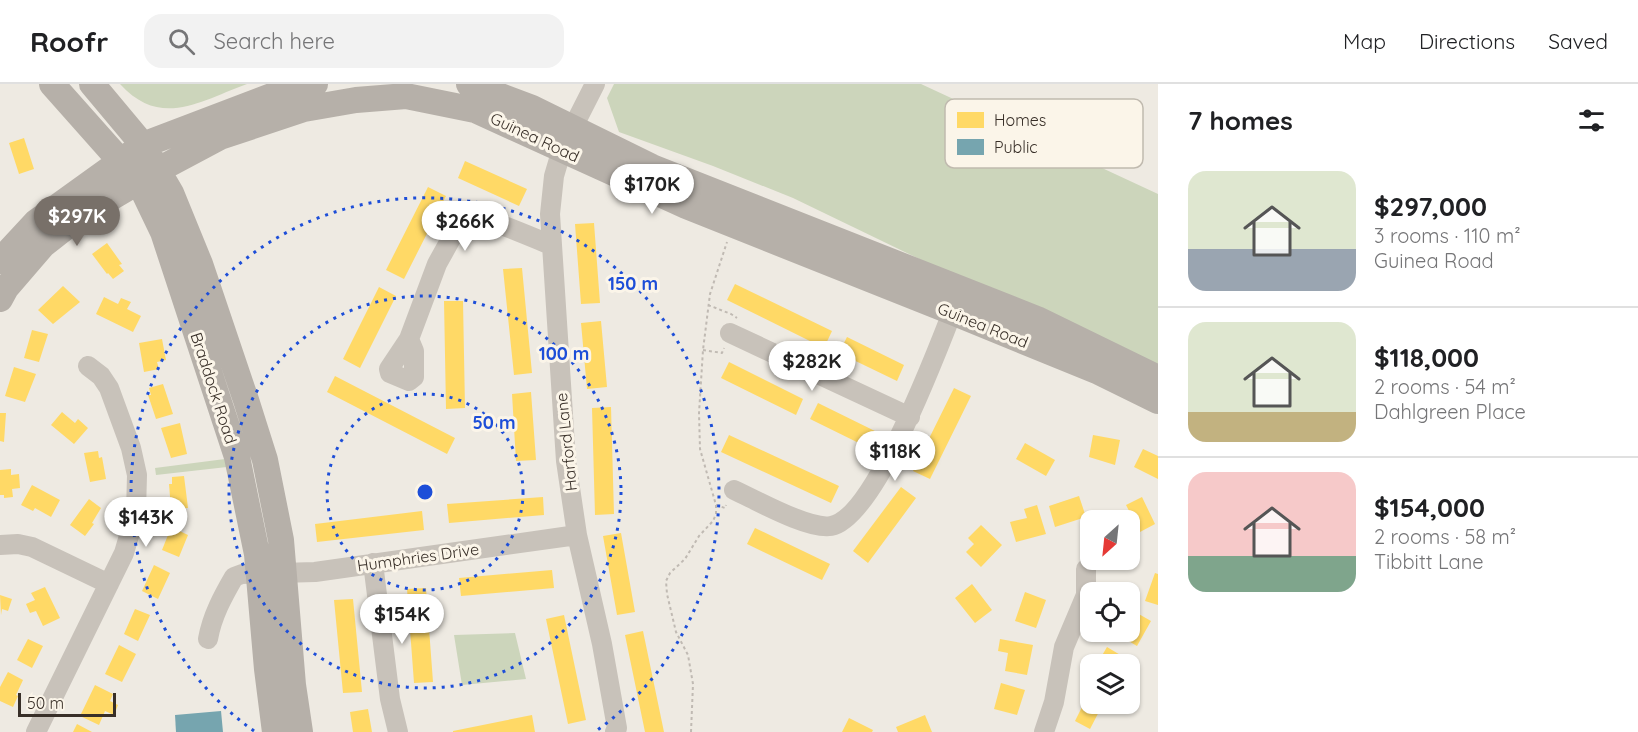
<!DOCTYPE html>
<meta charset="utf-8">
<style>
:root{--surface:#fff;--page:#f2f2f2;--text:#202124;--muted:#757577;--line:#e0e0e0;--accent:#787069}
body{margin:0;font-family:Quicksand,sans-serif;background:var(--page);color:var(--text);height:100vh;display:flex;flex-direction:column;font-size:22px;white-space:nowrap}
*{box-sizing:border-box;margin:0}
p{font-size:20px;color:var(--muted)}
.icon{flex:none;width:33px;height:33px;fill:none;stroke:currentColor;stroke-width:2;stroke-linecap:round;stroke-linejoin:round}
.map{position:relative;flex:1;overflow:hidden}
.sheet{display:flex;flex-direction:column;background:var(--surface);width:480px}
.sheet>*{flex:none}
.needle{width:39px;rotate:207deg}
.controls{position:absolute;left:1080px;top:426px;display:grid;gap:12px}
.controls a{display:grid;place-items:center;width:60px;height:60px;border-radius:12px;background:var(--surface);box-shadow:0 2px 4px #0004;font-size:30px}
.scale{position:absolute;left:18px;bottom:15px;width:98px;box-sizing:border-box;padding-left:6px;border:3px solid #382f28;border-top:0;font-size:16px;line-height:21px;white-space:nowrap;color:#382f28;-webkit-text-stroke:4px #fbf5e9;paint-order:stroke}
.price{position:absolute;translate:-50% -51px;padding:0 14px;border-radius:21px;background:#fff;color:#222;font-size:20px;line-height:39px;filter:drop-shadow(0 2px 3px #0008)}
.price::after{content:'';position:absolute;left:50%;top:36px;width:18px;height:14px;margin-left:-9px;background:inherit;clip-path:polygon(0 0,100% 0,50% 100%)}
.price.current{background:var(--accent);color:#fff}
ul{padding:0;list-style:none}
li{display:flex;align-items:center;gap:18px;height:150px;padding:0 30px}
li+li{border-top:2px solid var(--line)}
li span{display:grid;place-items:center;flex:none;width:168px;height:120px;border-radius:18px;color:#555}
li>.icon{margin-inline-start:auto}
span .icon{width:72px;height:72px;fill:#fffc;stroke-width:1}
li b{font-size:26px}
h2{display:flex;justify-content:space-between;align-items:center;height:72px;padding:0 30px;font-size:26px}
header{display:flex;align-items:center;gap:36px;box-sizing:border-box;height:84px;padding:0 30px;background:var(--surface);border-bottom:2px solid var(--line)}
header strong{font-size:28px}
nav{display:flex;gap:33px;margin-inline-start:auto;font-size:21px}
.search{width:420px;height:54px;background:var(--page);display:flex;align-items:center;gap:15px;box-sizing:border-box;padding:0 21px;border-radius:18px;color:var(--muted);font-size:22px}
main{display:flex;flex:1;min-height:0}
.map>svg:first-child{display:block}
.green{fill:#ccd5bb}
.homes{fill:#ffd966}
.public{fill:#76a5af}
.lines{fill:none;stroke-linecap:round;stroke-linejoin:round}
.path{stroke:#c0bab3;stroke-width:2;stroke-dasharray:3 3;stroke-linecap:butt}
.minor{stroke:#c8c2ba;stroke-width:20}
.major{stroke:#b6b0a9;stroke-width:26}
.ring{fill:none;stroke:#1d4ed8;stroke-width:3;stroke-dasharray:3 6}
.labels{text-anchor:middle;stroke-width:6;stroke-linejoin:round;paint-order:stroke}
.street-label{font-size:16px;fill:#382f28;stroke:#fbf5e9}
.key{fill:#fbf5e9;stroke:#c0baaf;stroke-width:1.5}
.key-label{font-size:16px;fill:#382f28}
.centre{fill:#1d4ed8;stroke:#fbf5e9;stroke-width:3}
.ring-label{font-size:18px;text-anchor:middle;font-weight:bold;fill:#1d4ed8;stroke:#fbf5e9;stroke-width:6;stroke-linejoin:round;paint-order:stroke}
</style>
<header>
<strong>Roofr</strong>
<div class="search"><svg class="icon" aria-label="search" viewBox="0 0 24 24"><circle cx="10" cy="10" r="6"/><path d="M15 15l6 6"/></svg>Search here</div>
<nav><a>Map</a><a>Directions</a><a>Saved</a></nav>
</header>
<main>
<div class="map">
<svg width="1158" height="648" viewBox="0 0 1158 648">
<rect width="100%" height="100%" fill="#eeeae2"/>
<path class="green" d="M120 0H247C200 17 161 45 120 0Z
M614 0H921L1158 110V281L940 185 793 114 713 82 619 48 607 14Z
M225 375 227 383 156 391 155 384Z
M515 549 526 595 462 601 454 551Z"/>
<path class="homes" d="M24 54 34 85 19 90 9 59Z
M465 77 527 105 519 122 458 94Z
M428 103 446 112 404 195 386 186Z
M594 139 600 219 581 220 575 140Z
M107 159 122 180 119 181 124 187 113 195 108 189 107 190 92 170Z
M522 184 532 289 514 291 503 185Z
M735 200 832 247 824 264 727 216Z
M63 202 80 218 53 240 38 226Z
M379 203 396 212 360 284 343 275Z
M104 213 118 220 121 214 131 218 127 225 141 232 133 248 96 230Z
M444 217H463L465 324 446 325Z
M601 237 607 303 587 305 581 239Z
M32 246 48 250 39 278 24 274Z
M847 253 904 281 897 297 839 269Z
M162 255 166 276 157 278 159 285 144 288 139 259Z
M729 278 803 315 796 331 721 294Z
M14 283 36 290 25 318 5 312Z
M335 292 455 354 447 370 327 308Z
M163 300 173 330 156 335 148 311H151L149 304Z
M954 304 971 312 930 395 913 387Z
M531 308 536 376 516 377 512 310Z
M818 319 881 350 873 366 810 335Z
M611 323 614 430 595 431 592 324Z
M62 328 75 339 78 335 88 344 74 360 51 341Z
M0 329H6L4 358 0 357Z
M180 339 187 370 171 374 161 344Z
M729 351 839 402 831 419 721 368Z
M1093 351 1120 356 1115 381 1089 373Z
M1025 359 1055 376 1046 392 1016 375Z
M1143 365 1158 372V395L1134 383Z
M98 367 99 374 102 373 106 395 90 398 84 369Z
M11 385V391L19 390 20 404 12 405 13 413 4 414V411H0V386Z
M184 392 188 424 171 425 169 400H172V393Z
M32 401 60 416 51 433 35 424 33 427 21 421Z
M901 403 916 414 868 479 853 467Z
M1079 412 1086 433 1055 443 1049 422Z
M543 413 544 431 449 439 447 420Z
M1142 413 1155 440 1140 448 1126 421Z
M89 415 101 424 92 439 94 440 85 452 70 441Z
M1037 421 1046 450 1016 458 1010 438 1027 434 1024 425Z
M422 427 424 446 317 458 315 440Z
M981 441 1002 461 981 483 966 468 974 460 968 454Z
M169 442 188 451 179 473 162 466 168 451 165 450Z
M755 444 830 480 822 496 747 460Z
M621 449 635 528 617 531 603 452Z
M154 481 170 489 158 515 142 507Z
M552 486 554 504 461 512 459 494Z
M1155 489 1158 490V521L1145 517Z
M972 500 992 526 975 539 955 514Z
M45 503 60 534 43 542 36 527 30 529 26 520 35 516 31 509Z
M426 504 433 598 414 599 407 505Z
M1025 508 1046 516 1036 544 1015 537Z
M0 511 12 515 8 527 2 525 1 531Z
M353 515 362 608 343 609 334 516Z
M135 525 150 531 138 557 124 550Z
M1130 525 1151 537 1137 562 1115 549V548H1130Z
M564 531 586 636 568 640 546 535Z
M643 547 664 648H645L625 551Z
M28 555 43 562 32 584 17 576Z
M1000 555 1033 561 1027 591 1005 587 1008 569 998 567Z
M119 561 136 570 122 598 105 590Z
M1107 563 1127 575 1124 580H1097Z
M8 588 23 596 16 611 18 612 13 623 0 617V603Z
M1001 599 1025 606 1017 631 994 625Z
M95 601 113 610 110 617 118 621 114 631 105 627 99 641 80 632Z
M1090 607V620H1103L1090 645 1075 637Z
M368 625 372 648H353L350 628Z
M532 631 535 648H453V647Z
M925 631 932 648H898L896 643Z
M849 634 873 646 872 648H842Z
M77 640 92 648H73Z"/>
<path class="public" d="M221 627 223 648H176L175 631Z"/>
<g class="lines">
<path class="path" d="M708 221 731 230 737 234
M703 266 722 269 724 264
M716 421 725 424 726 421
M691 648 693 600 688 571 676 548 667 510 666 497 670 489 685 475 699 452 713 437 716 430V421L700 365 699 329 703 266 710 210 727 158"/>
<path class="minor" d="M595 0 562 65 554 92 550 130 566 377 577 451 602 560 617 644 615 648
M730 249 910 333
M409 255 414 267V293L409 297 390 289 389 285 409 255 437 180 463 133C475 127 535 155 551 161
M734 406C756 416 809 446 831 442 876 434 940 259 957 216
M0 461 18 460 32 463 109 500
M373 479 390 615 398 648
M208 555C212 532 223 512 234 493L242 490 315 488 577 451
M36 648 124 469 136 428 137 391 131 364 109 304 101 292 88 282
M1044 648 1054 618 1064 563 1086 511V485"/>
<path class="major" d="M52 0 139 98 163 148 237 373 257 470 267 585 275 648
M92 0 143 61 171 109 200 180 246 316 265 376 281 456 293 601 300 648
M469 0 532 24 652 83 1037 235 1158 294
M0 177 36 138 143 61 282 8 315 0
M0 215 6 204 43 161 80 132 158 86 220 53 304 25 356 16 406 12 475 26 686 122 952 228 1099 288 1158 317"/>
</g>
<g class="ring">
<circle cx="425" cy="408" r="98"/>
<circle cx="425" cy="408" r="196"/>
<path d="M254 647A294 294 0 1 1 596 647"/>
</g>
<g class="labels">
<g class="street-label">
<text transform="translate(535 53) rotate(25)" y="6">Guinea Road</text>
<text transform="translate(983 241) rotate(22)" y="6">Guinea Road</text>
<text transform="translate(214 304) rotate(72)" y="6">Braddock Road</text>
<text transform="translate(566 358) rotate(-96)" y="6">Harford Lane</text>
<text transform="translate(418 473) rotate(-8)" y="6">Humphries Drive</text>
</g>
</g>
<rect x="945" y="15" width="198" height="69" rx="9" class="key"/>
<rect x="957" y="28" width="27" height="16" fill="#ffd966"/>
<rect x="957" y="55" width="27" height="16" fill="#76a5af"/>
<g class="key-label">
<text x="994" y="42">Homes</text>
<text x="994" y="69">Public</text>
</g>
<circle cx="425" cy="408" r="9" class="centre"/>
<g class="ring-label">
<text x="633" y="206">150 m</text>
<text x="564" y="276">100 m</text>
<text x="494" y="345">50 m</text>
</g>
</svg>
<div class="controls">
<a><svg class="needle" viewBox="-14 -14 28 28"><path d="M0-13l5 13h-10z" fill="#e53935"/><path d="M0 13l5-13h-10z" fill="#757577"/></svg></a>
<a><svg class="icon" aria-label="locate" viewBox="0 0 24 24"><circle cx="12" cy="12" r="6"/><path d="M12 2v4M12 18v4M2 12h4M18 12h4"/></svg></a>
<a><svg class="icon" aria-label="layers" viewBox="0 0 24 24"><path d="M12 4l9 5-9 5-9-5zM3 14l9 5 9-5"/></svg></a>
</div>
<div class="scale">50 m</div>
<b class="price" style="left:652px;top:131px">$170K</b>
<b class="price current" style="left:77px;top:163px">$297K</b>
<b class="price" style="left:465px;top:168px">$266K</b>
<b class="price" style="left:812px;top:308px">$282K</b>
<b class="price" style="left:895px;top:398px">$118K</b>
<b class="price" style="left:146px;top:464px">$143K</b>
<b class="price" style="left:402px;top:561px">$154K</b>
</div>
<section class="sheet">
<h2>7 homes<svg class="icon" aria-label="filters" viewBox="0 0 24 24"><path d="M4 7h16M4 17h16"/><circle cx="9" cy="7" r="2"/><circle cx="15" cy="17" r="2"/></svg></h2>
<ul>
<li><span style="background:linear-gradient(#dfe7d0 65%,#9aa5b1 0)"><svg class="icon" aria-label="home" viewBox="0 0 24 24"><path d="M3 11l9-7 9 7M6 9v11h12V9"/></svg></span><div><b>$297,000</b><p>3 rooms · 110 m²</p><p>Guinea Road</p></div></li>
<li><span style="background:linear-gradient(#dfe7d0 75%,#c2b280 0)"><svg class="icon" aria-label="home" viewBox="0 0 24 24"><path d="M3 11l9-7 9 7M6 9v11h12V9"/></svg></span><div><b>$118,000</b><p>2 rooms · 54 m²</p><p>Dahlgreen Place</p></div></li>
<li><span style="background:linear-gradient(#f6c9c9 70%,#7fa58c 0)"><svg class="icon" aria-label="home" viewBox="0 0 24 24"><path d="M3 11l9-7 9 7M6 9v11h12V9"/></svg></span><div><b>$154,000</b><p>2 rooms · 58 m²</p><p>Tibbitt Lane</p></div></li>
</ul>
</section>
</main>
